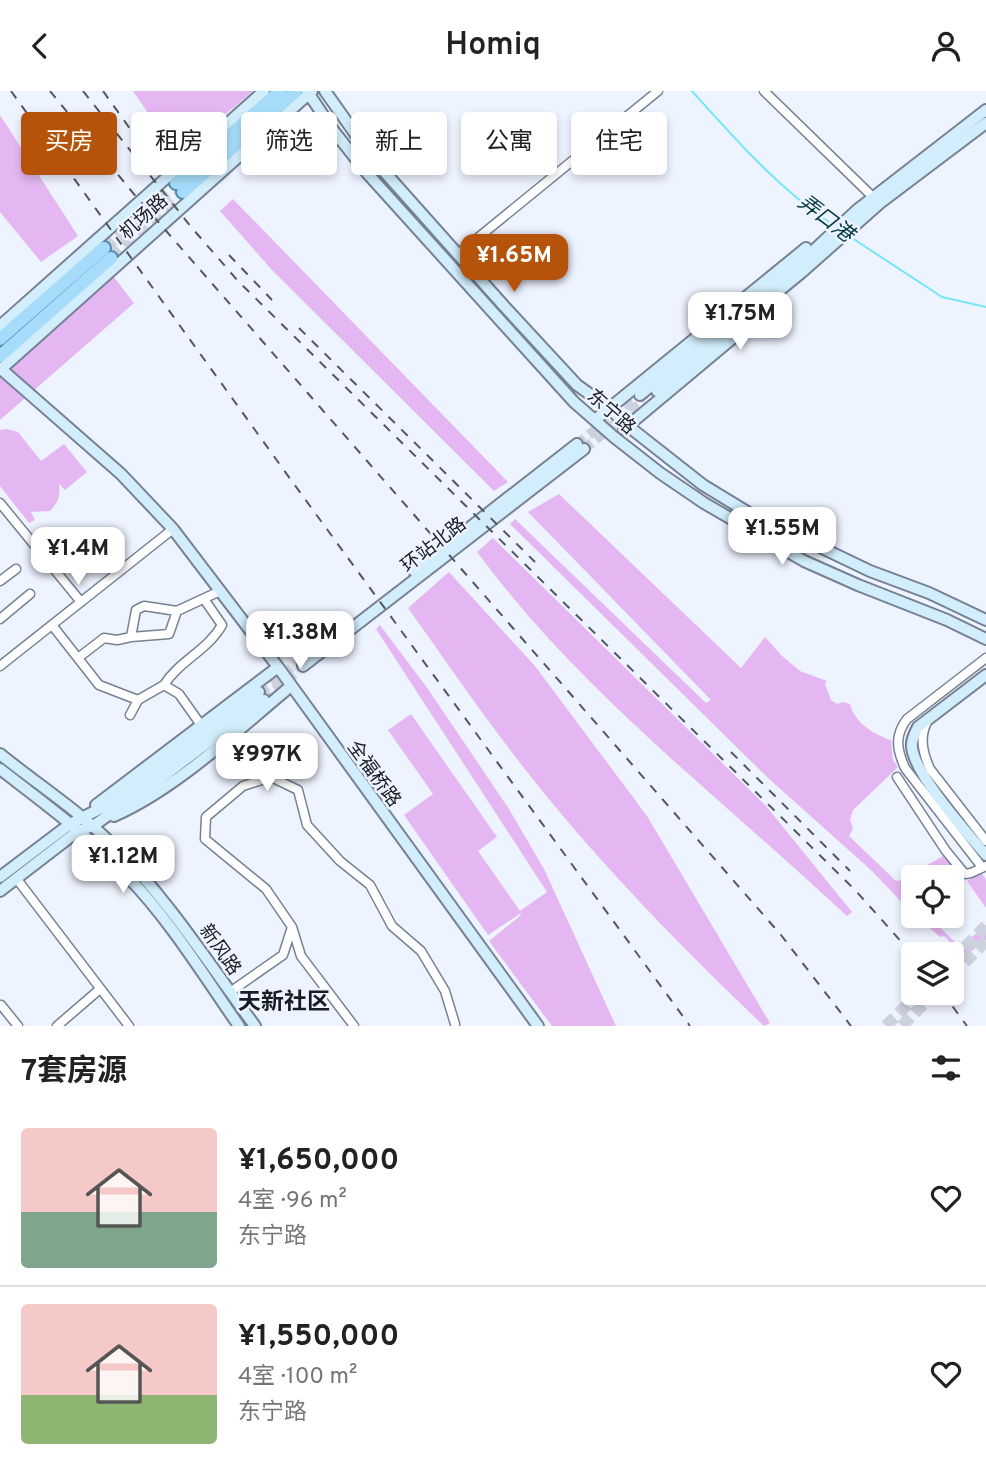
<!DOCTYPE html>
<html lang="zh">
<meta charset="utf-8">
<style>
:root{--surface:#fff;--page:#f2f2f2;--text:#222;--muted:#767676;--line:#e0e0e0;--accent:#b45309}
body{margin:0;font-family:Overpass,"Noto Sans SC",sans-serif;background:var(--page);color:var(--text);height:100vh;display:flex;flex-direction:column;font-size:26px;white-space:nowrap}
*{box-sizing:border-box;margin:0}
p{font-size:23px;color:var(--muted)}
.icon{flex:none;width:38px;height:38px;fill:none;stroke:currentColor;stroke-width:2;stroke-linecap:round;stroke-linejoin:round}
.map{position:relative;height:935px;overflow:hidden}
.details{display:flex;flex-direction:column;background:var(--surface);flex:1}
.details>*{flex:none}
.banner{position:absolute;left:21px;top:21px;width:945px;height:63px;display:flex;gap:14px}
.tools{position:absolute;left:901px;top:774px;display:grid;gap:14px}
.tools a{display:grid;place-items:center;width:63px;height:63px;border-radius:7px;background:var(--surface);box-shadow:0 4px 10px #0003;font-size:35px}
.price{position:absolute;translate:-50% -60px;padding:0 16px;border-radius:14px;background:#fff;color:#222;font-size:23px;line-height:46px;filter:drop-shadow(0 2px 4px #0008)}
.price::after{content:'';position:absolute;left:50%;top:42px;width:21px;height:16px;margin-left:-10px;background:inherit;clip-path:polygon(0 0,100% 0,50% 100%)}
.price.on{background:var(--accent);color:#fff}
ul{padding:0;list-style:none}
li{display:flex;align-items:center;gap:21px;height:175px;padding:0 21px}
li+li{border-top:2px solid var(--line)}
li span{display:grid;place-items:center;flex:none;width:196px;height:140px;border-radius:7px;color:#555}
li>.icon{margin-inline-start:auto}
span .icon{width:84px;height:84px;fill:#fffc;stroke-width:1}
li b{font-size:30px}
h2{display:flex;justify-content:space-between;align-items:center;height:84px;padding:0 21px;font-size:30px}
.chip{padding:0 24px;border-radius:7px;background:var(--surface);box-shadow:0 4px 10px #0003;font-size:24px;line-height:63px}
.chip.on{background:var(--accent);color:#fff}
header{display:flex;justify-content:space-between;align-items:center;height:91px;padding:0 21px;background:var(--surface);font-size:32px;font-weight:600}
.map>svg:first-child{display:block}
.green{fill:#e5b7f2}
.lines{fill:none;stroke-linecap:round;stroke-linejoin:round}
.stream{stroke:#72e7f6;stroke-width:2}
.secondary-tunnel{stroke:#cdd3de;stroke-width:10;stroke-dasharray:10 5;stroke-linecap:butt}
.primary-tunnel{stroke:#cdd3de;stroke-width:12;stroke-dasharray:12 6;stroke-linecap:butt}
.street-casing{stroke:#778193;stroke-width:11}
.secondary-casing{stroke:#778193;stroke-width:14}
.primary-casing{stroke:#4e8aac;stroke-width:16}
.street{stroke:#fff;stroke-width:8}
.secondary{stroke:#d2eefc;stroke-width:10}
.primary{stroke:#a6dcfa;stroke-width:12}
.rail{stroke:#53575f;stroke-width:2;stroke-dasharray:9 9;stroke-linecap:butt}
.labels{text-anchor:middle;stroke-width:5;stroke-linejoin:round;paint-order:stroke}
.street-label{font-size:19px;fill:#191c23;stroke:#edf3ff}
.water-label{font-size:21px;font-style:italic;fill:#00383e;stroke:#edf3ff}
.quarter-label{font-size:23px;font-weight:bold;fill:#191c23;stroke:#edf3ff}
</style>
<header><svg class="icon" aria-label="back" viewBox="0 0 24 24"><path d="M15 5l-7 7 7 7"/></svg>Homiq<svg class="icon" aria-label="person" viewBox="0 0 24 24"><circle cx="12" cy="8" r="4"/><path d="M4 21q1-7 8-7t8 7"/></svg></header>
<div class="map">
<svg width="986" height="935" viewBox="0 0 986 935">
<rect width="100%" height="100%" fill="#edf3ff"/>
<path class="green" d="M133 0H253L177 64Z
M0 24 78 145 41 171 0 121Z
M233 108 508 391 494 400 272 179 220 120Z
M113 185 134 212 0 329V276Z
M7 338 18 341 41 370 64 353 87 381 65 399 59 393C60 405 59 411 50 420L31 421 35 429 29 432 0 395V339Z
M559 403 741 577 765 546 781 564 800 580 827 590 825 593 831 609 837 613 843 611 850 613C854 631 874 644 891 649L893 669 898 676 853 719 850 728 853 738 849 745 895 789 899 790 945 764 957 779 947 786H914L913 823 872 780 767 686 510 433 515 428 706 612 711 609 528 421Z
M493 447 766 715 852 821 847 825C721 707 581 602 477 461Z
M449 481 535 575 647 725 770 932 764 935C675 850 589 762 514 664 477 616 443 566 408 517Z
M380 534 428 598 509 718 544 778 616 935H552L489 850 520 825 521 822 488 844 404 724 433 703 388 639 411 623 497 746 478 760 520 820 547 801 376 538Z
M981 781 986 789V817L967 790Z
M915 824H927L960 856 986 834V849L965 865 944 845 940 846Z"/>
<g class="lines">
<path class="stream" d="M692 0C735 48 779 98 833 134
M849 145 942 206 986 216"/>
<path class="secondary-tunnel" d="M577 353 640 304
M584 358 644 310
M259 601 300 570
M264 609 294 583"/>
<path class="primary-tunnel" d="M104 157 176 92
M111 167 183 101
M952 869 986 835
M952 884 986 850
M886 935 920 901
M902 935 935 901"/>
<defs>
<path id="street" d="M764 0 875 108
M458 163 658 0
M0 412 81 511
M0 490 16 478
M0 528 30 503
M52 534 99 594 138 609 164 594 179 603 201 634
M131 546 169 543 177 520
M78 567 104 547 117 549 131 546 136 519 144 515 177 520 220 500
M0 575 173 438
M164 594C179 570 208 559 222 534L204 508
M130 624 138 609
M927 631C919 647 923 662 930 678L986 750
M897 686 946 760 965 783 971 782 986 775
M982 776 905 677C897 659 894 645 907 628L986 567
M16 787 129 935
M292 836 301 865 354 935
M230 901 283 864 292 836 266 798 205 748 206 726 243 695 271 686 298 699 307 734 340 770 370 794 392 835 421 860 445 900 455 933
M1 914 18 935
M57 935 100 898"/>
<path id="secondary" d="M307 0 333 39 367 82 574 311 614 346 660 382 704 412 804 470 858 494 947 529 986 548
M325 0 373 68 504 215 577 294 609 317 628 335 703 394 749 422 870 480 929 502 986 529
M0 235 264 0
M0 277 121 383 173 438 278 576 538 935
M0 279 312 0
M657 300 802 181 880 112 986 32
M640 304 798 174 857 119 986 19
M595 329 806 157
M624 338 733 247
M414 480 577 353
M303 575 584 358
M986 584 918 636C915 642 911 649 912 656 914 683 968 743 986 764
M0 663C37 693 79 720 113 754 168 808 209 873 255 935
M0 678C44 712 89 745 127 785 170 829 204 885 239 935
M96 714 278 576
M114 725C176 698 239 638 291 595
M0 786 70 733 109 713 160 678 259 601
M0 800 78 740 93 735 165 684 264 609"/>
<path id="primary" d="M176 92 280 0
M183 101 296 0
M0 248 104 157
M0 265 111 167"/>
</defs>
<use href="#street" class="street-casing"/>
<use href="#secondary" class="secondary-casing"/>
<use href="#primary" class="primary-casing"/>
<use href="#street" class="street"/>
<use href="#secondary" class="secondary"/>
<use href="#primary" class="primary"/>
<path class="rail" d="M11 0 291 389 690 935
M50 0 133 102 781 844 851 935
M83 0 192 137 238 190 856 800 914 865
M103 0 166 88
M229 164 272 209
M299 237 535 471
M731 661 850 780
M942 901 967 935"/>
</g>
<g class="labels">
<g class="street-label">
<text transform="translate(143 125) rotate(-42)" y="7">机场路</text>
<text transform="translate(612 320) rotate(41)" y="7">东宁路</text>
<text transform="translate(433 453) rotate(-38)" y="7">环站北路</text>
<text transform="translate(375 682) rotate(54)" y="7">全福桥路</text>
<text transform="translate(221 858) rotate(55)" y="7">新风路</text>
</g>
<g class="water-label">
<text transform="translate(826 127) rotate(37)" y="7">弄口港</text>
</g>
<g class="quarter-label">
<text x="284" y="918">天新社区</text>
</g>
</g>
</svg>
<div class="tools">
<a><svg class="icon" aria-label="locate" viewBox="0 0 24 24"><circle cx="12" cy="12" r="6"/><path d="M12 2v4M12 18v4M2 12h4M18 12h4"/></svg></a>
<a><svg class="icon" aria-label="layers" viewBox="0 0 24 24"><path d="M12 4l9 5-9 5-9-5zM3 14l9 5 9-5"/></svg></a>
</div>
<b class="price on" style="left:514px;top:203px">¥1.65M</b>
<b class="price" style="left:740px;top:261px">¥1.75M</b>
<b class="price" style="left:782px;top:476px">¥1.55M</b>
<b class="price" style="left:78px;top:496px">¥1.4M</b>
<b class="price" style="left:300px;top:580px">¥1.38M</b>
<b class="price" style="left:267px;top:702px">¥997K</b>
<b class="price" style="left:123px;top:804px">¥1.12M</b>
<div class="banner">
<a class="chip on">买房</a>
<a class="chip">租房</a>
<a class="chip">筛选</a>
<a class="chip">新上</a>
<a class="chip">公寓</a>
<a class="chip">住宅</a>
</div>
</div>
<section class="details">
<h2>7套房源<svg class="icon" aria-label="filters" viewBox="0 0 24 24"><path d="M4 7h16M4 17h16"/><circle cx="9" cy="7" r="2"/><circle cx="15" cy="17" r="2"/></svg></h2>
<ul>
<li><span style="background:linear-gradient(#f6c9c9 60%,#7fa58c 0)"><svg class="icon" aria-label="home" viewBox="0 0 24 24"><path d="M3 11l9-7 9 7M6 9v11h12V9"/></svg></span><div><b>¥1,650,000</b><p>4室 · 96 m²</p><p>东宁路</p></div><svg class="icon" aria-label="heart" viewBox="0 0 24 24"><path d="M12 20l-8-8c-3-5 5-10 8-4 3-6 11-1 8 4z"/></svg></li>
<li><span style="background:linear-gradient(#f6c9c9 65%,#8fb573 0)"><svg class="icon" aria-label="home" viewBox="0 0 24 24"><path d="M3 11l9-7 9 7M6 9v11h12V9"/></svg></span><div><b>¥1,550,000</b><p>4室 · 100 m²</p><p>东宁路</p></div><svg class="icon" aria-label="heart" viewBox="0 0 24 24"><path d="M12 20l-8-8c-3-5 5-10 8-4 3-6 11-1 8 4z"/></svg></li>
</ul>
</section>
